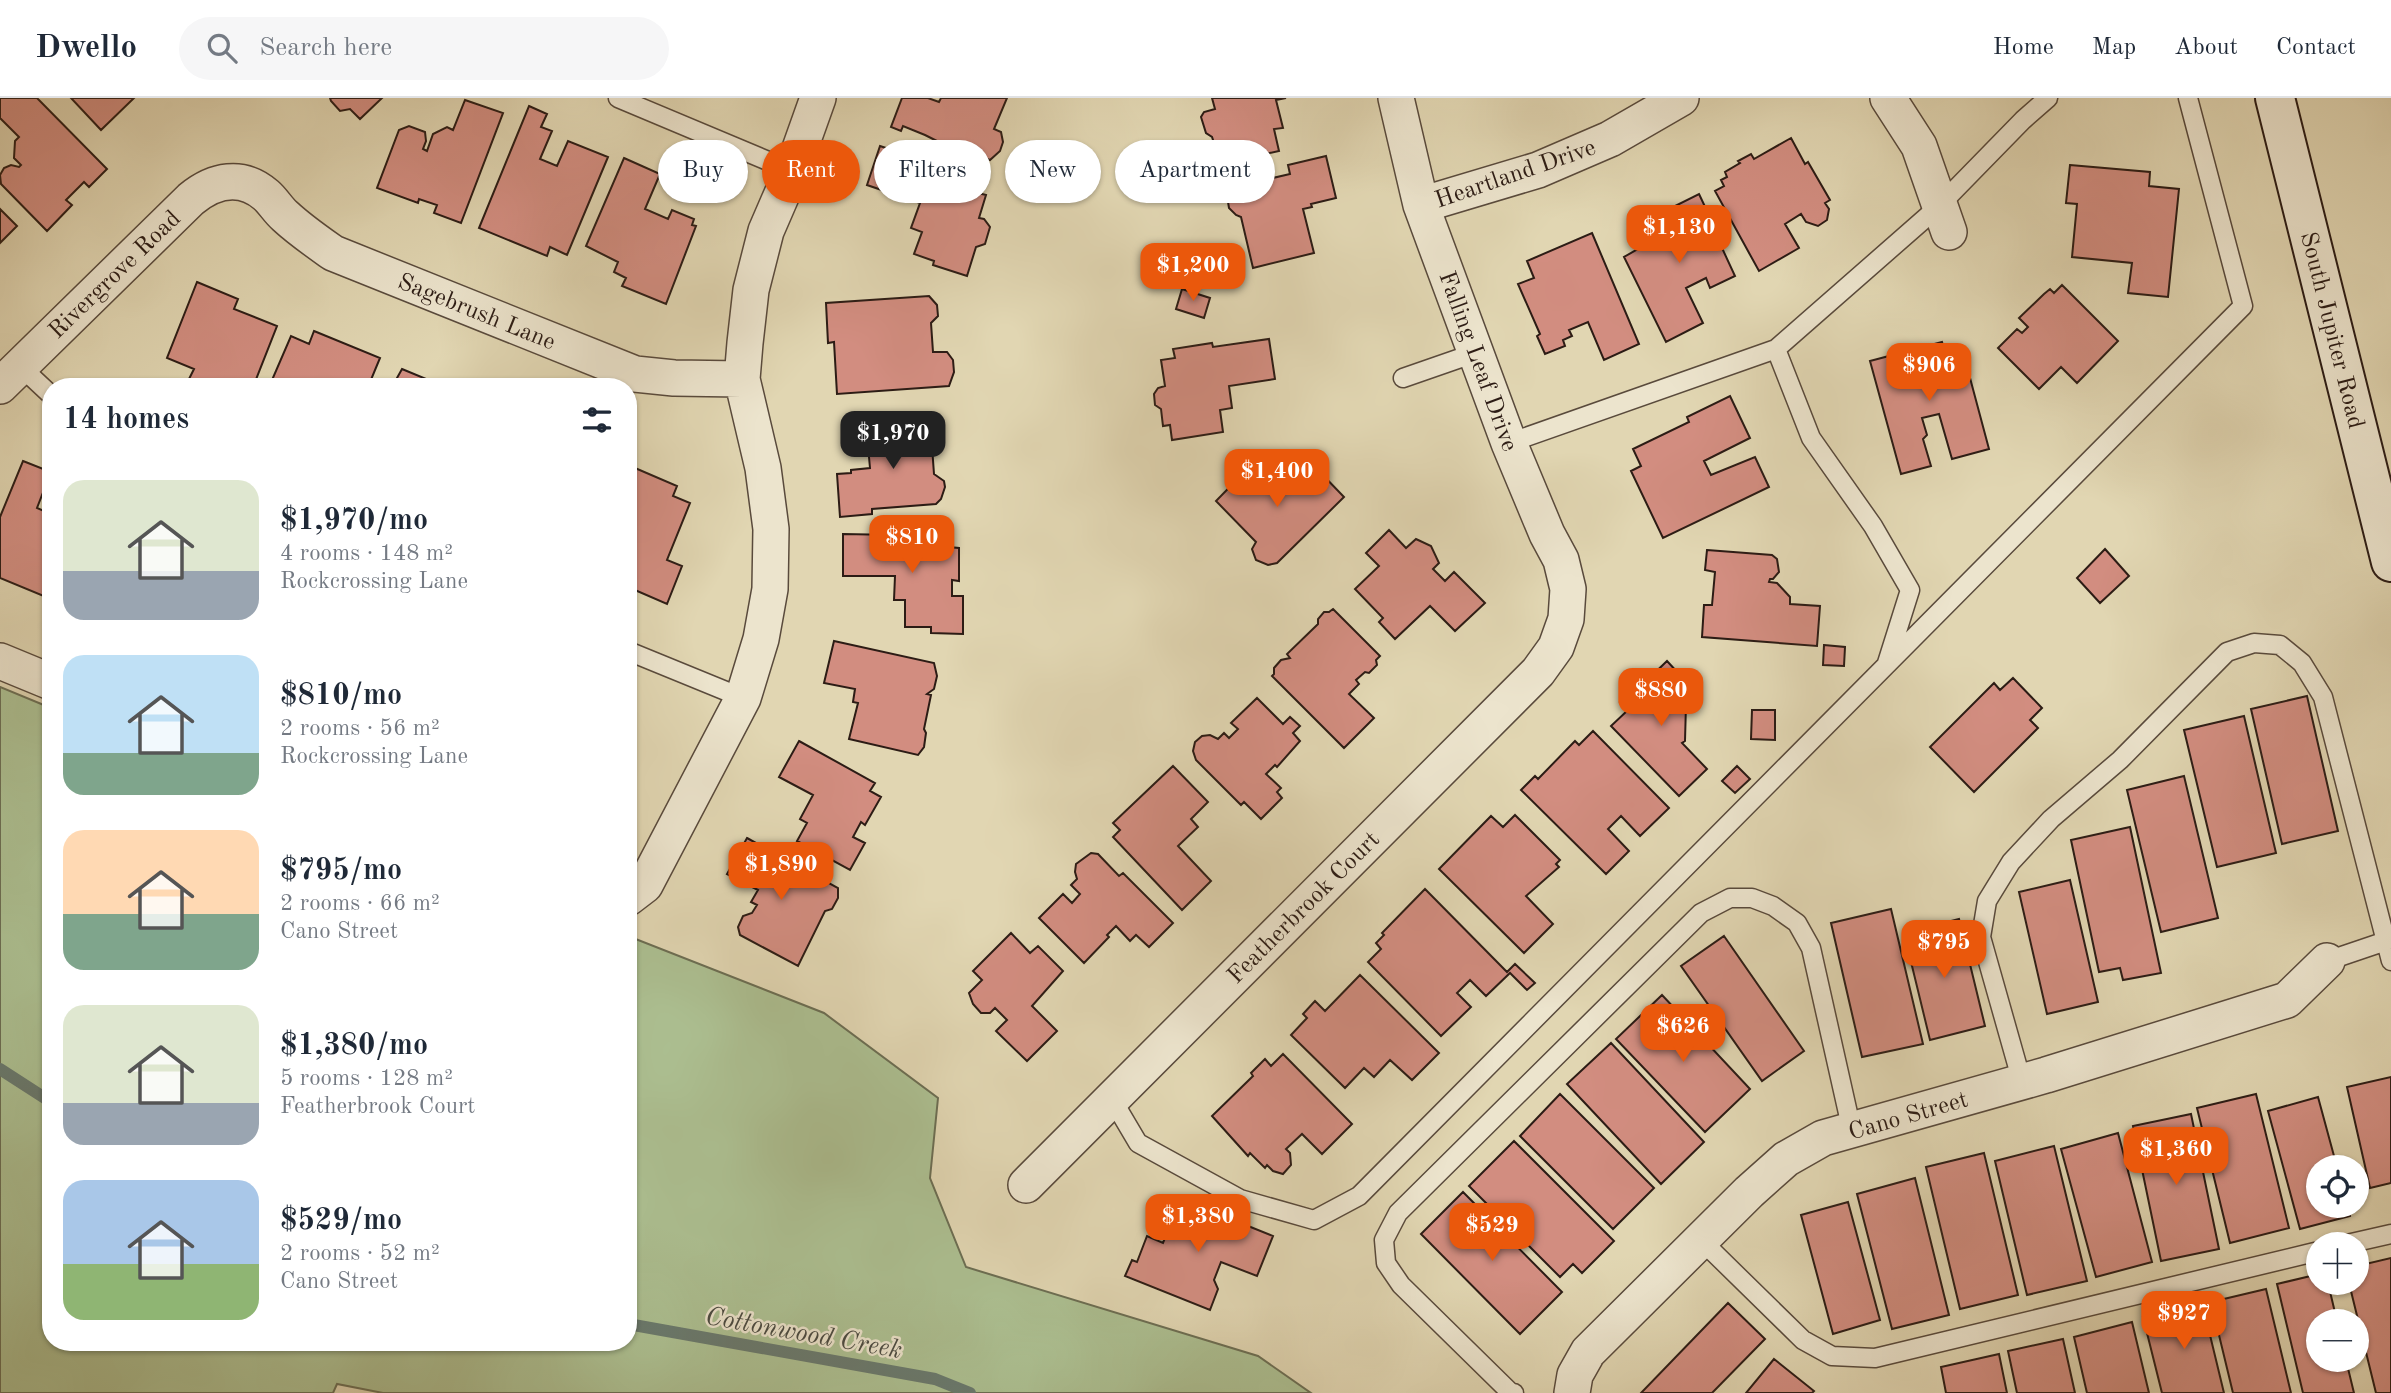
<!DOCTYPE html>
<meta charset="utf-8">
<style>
:root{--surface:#fff;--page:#f6f6f7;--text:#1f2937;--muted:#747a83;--line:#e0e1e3;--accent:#ea580c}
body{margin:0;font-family:"Old Standard TT",serif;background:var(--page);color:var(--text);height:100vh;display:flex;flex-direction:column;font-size:26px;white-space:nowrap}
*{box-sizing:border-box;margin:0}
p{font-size:23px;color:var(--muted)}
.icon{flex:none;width:38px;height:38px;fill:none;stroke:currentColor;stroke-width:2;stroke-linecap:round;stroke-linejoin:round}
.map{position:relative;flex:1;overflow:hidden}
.sheet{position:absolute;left:42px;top:280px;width:595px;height:973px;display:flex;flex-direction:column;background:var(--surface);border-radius:28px;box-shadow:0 2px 5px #0004}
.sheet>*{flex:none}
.top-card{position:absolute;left:658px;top:42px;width:665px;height:63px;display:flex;gap:14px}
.controls{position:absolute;left:2306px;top:1057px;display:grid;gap:14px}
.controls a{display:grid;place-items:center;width:63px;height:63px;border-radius:50%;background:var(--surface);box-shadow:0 2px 5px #0004;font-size:35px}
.price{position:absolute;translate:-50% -60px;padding:0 16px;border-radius:14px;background:var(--accent);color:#fff;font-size:23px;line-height:46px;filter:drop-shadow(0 2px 4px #0008)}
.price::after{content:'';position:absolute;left:50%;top:42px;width:21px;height:16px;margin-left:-10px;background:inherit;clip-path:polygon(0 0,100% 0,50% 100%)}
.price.current{background:#222;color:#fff}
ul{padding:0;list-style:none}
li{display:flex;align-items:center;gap:21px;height:175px;padding:0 21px}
li span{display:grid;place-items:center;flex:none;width:196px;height:140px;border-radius:21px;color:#555}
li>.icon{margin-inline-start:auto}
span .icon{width:84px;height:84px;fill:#fffc;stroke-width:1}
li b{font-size:30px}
h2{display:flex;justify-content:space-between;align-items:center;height:84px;padding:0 21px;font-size:30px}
.pill{padding:0 24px;border-radius:32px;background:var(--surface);box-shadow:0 2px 5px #0004;font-size:24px;line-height:63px}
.pill.current{background:var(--accent);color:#fff}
header{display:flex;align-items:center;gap:42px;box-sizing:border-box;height:98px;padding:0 35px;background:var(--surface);border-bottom:2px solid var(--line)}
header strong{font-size:33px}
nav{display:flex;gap:38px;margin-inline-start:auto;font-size:24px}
.search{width:490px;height:63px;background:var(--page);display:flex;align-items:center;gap:18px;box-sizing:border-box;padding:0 24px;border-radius:38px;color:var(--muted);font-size:26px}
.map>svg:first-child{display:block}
.green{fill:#acbf91;stroke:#6c6e53;stroke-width:2}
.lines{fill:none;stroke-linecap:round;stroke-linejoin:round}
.stream{stroke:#6a7a6e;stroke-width:12}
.building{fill:#d28d80;stroke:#2c1c15;stroke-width:2}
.lane-casing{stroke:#594a3c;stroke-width:21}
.street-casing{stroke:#594a3c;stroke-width:38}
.secondary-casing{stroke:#2c1c15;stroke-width:42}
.lane{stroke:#ece4cd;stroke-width:18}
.street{stroke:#ece4cd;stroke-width:35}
.secondary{stroke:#ece4cd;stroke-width:38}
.labels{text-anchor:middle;stroke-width:5;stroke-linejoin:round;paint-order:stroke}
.street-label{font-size:24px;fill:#2c1c15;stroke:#ece4cd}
.water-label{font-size:26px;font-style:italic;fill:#4b4b42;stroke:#ece4cd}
</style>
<header>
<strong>Dwello</strong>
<div class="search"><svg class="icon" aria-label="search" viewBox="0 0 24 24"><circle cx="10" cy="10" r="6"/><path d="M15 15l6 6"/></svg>Search here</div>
<nav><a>Home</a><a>Map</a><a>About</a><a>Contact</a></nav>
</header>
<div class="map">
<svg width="2391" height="1295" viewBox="0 0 2391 1295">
<rect width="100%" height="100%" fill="#e1d6b2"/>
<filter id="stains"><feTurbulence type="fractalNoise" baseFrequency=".00286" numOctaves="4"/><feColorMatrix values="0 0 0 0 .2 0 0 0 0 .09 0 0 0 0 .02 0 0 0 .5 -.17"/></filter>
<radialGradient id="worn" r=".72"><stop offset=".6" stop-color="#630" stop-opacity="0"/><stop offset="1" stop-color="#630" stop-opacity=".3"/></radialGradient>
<path class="green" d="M0 589 51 610V1244H628V838L824 915 938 1000 930 1080 966 1169 1258 1258 1311 1295H383L337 1286 333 1295H0Z"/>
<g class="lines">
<path class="stream" d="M0 971 51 1004
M628 1226 935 1281 970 1295"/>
</g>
<path class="building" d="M0 0H37L107 71 89 89 84 84 66 102 72 107 47 133 1 86 0 77 4 70 11 67 19 69 21 67 14 60 15 43 19 39 0 20Z
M71 0H134L101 32Z
M330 0H382L360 21 350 11 340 13 331 3Z
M902 0H928L939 4 941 0H1007L994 31 1001 34 1003 44 1000 53 990 62 959 50 958 54 938 46 939 44 925 37 903 28 901 33 891 29Z
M1212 0H1286L1276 2 1283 30 1274 31 1279 53 1228 64 1224 46 1215 48 1212 39 1206 35 1201 19 1204 14 1215 11Z
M465 2 503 15 461 125 434 115 437 107 419 101 418 105 377 90 399 32 409 28 425 34 426 43 423 51 427 53 433 36 447 29 453 32Z
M529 8 547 16 541 29 552 33 540 61 557 68 568 43 608 59 567 157 550 149 547 158 479 130Z
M1791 40 1805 66 1808 64 1830 102 1825 105 1829 111 1827 122 1818 128 1806 124 1801 116 1785 126 1799 150 1759 173 1715 93 1724 88 1721 82 1727 79 1725 74 1740 65 1738 63 1751 56 1754 61Z
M880 48 982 82 978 95 986 97 979 120 984 121 990 129 985 146 976 149 967 178 933 167 934 163 914 156 922 134 911 130 920 105 867 87Z
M1326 58 1336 100 1311 106 1312 109 1303 111 1314 155 1253 170 1241 119 1236 117 1229 110 1227 98 1229 95 1234 89 1290 76 1288 67Z
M624 60 660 76 645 111 668 121 672 112 694 121 692 127 696 128 666 206 622 188 626 180 614 174 618 164 586 148Z
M2070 67 2150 74 2149 88 2179 91 2168 199 2128 195 2132 165 2072 159 2077 106 2066 105Z
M1699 96 1724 149 1722 150 1735 178 1710 190 1706 180 1686 190 1703 225 1666 244 1624 159 1655 141 1650 131 1661 125 1657 117Z
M0 111 17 128 0 145Z
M1592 135 1639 246 1604 262 1588 224 1569 232 1572 238 1563 242 1565 248 1545 256 1537 238 1540 236 1518 186 1534 180 1527 163Z
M197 184 238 201 234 211 277 228 253 289H208L189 281 194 271 167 260Z
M2062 187 2118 243 2077 285 2061 269 2039 291 1998 250 2017 231 2022 235 2028 229 2019 220 2044 196 2050 191 2054 195Z
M1182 191 1210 200 1204 220 1176 211Z
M929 198 937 207 938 218 931 225 933 254H947L953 262 954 274 949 288 837 296 834 244 828 245 826 205Z
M314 233 380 260 368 289H269L291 238 309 246Z
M1269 241 1275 281 1229 288 1232 310 1220 312 1223 334 1172 342 1170 327 1163 328 1161 311 1155 307 1154 296 1158 290 1165 288 1161 262 1175 260 1173 251 1212 245 1213 249Z
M1942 244 1945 254 1962 250 1989 351 1952 361 1939 316 1922 320 1927 337 1923 341 1931 368 1901 376 1870 263Z
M402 271 436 285 435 289H392Z
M1730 298 1750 340 1704 363 1711 377 1755 359 1769 389 1663 440 1631 373 1641 368 1633 351 1689 324 1687 319Z
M930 321 934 376 944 383 945 389 941 401 936 406 872 411V416L840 419 837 376 851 375V372L870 370 866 326Z
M1258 360 1292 394 1317 371 1344 399 1277 465 1268 467 1256 462 1252 451 1256 444 1216 403Z
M23 363 51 374 37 410 51 416V490L46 499 0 480V419Z
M628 367 677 388 673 398 690 405 667 462 682 468 667 506 628 489V453L633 442 628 440Z
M1389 432 1406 450 1416 441 1431 448 1439 465 1433 471 1445 483 1454 474 1485 505 1455 533 1430 508 1395 541 1379 524 1383 520 1355 491 1379 468 1366 455Z
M843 436 948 438V449L959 450V483L952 482V498H963V536L931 535V529H905V502H894L895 478H843Z
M2105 451 2129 478 2100 505 2077 480Z
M1707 452 1772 457 1777 461 1779 474 1773 481H1770L1769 484 1777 485 1790 499V506L1820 508 1817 548 1702 539 1704 507H1712L1715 474 1705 472Z
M1333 511 1380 558 1376 562 1377 567 1369 575 1365 574 1356 582 1359 586 1349 596 1374 620 1344 650 1272 578 1274 576V570L1281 562 1290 560 1287 556 1318 526V521L1324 514H1329Z
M834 543 934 565 937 578 934 591 927 596 931 597 924 631 926 635 924 649 918 657 849 641 858 605 853 604 855 591 824 585Z
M1824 547 1845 549 1844 568 1823 567Z
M1667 563 1690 588 1679 598 1686 606 1685 643 1682 645 1707 671 1679 698 1611 628 1628 612 1620 604 1637 588 1639 590Z
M2013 580 2042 610 2030 622 2038 630 1974 694 1930 649 1994 585 2000 592Z
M2307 598 2338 733 2282 746 2251 611Z
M1257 600 1283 626 1290 619 1300 628 1293 635 1300 643 1277 669 1275 667 1266 676 1281 690 1277 694 1282 700 1261 721 1244 704 1241 707 1196 662 1193 653 1195 644 1202 638 1210 637 1218 641 1224 635 1229 640 1238 631 1231 625Z
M1752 612H1775V642L1751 641Z
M2244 618 2276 755 2217 769 2184 632Z
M1593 633 1669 710 1640 738 1621 718 1608 731 1629 753 1606 776 1521 692 1535 678 1538 681 1575 643 1579 647Z
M799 643 875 685 870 693 881 699 865 727 861 724 853 739 865 745 850 772 797 743 807 725 800 721 813 697 779 679Z
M1173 668 1208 704 1191 721 1198 729 1178 748 1211 783 1182 812 1113 739 1120 732 1113 725Z
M1737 668 1750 681 1735 695 1722 683Z
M2184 678 2218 820 2161 834 2127 692Z
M1515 717 1560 762 1556 766 1559 769 1526 798 1553 826 1524 855 1439 771 1491 718 1503 729Z
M2130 729 2161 875 2123 882 2120 870 2099 874 2071 742Z
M747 740 838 790V800L832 811 825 813 798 868 740 837 738 829 743 818 752 815 757 807 751 804 758 792 727 776Z
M1091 755 1098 756 1119 778 1123 775 1173 825 1149 849 1136 837 1130 843 1116 828 1107 837 1109 839 1084 865 1039 820 1063 796 1072 805 1080 796 1071 787 1077 781 1075 774 1076 766Z
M2070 782 2098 904 2047 916 2019 794Z
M1425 791 1507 874 1515 866 1535 885 1527 892 1510 875 1486 898 1470 882 1457 895 1471 909 1441 938 1368 864 1381 851 1376 845 1384 837 1382 835Z
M1891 811 1923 946 1862 959 1831 825Z
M1959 821 1985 928 1930 942 1904 835Z
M1011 835 1030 855 1038 848 1063 873 1032 908 1057 933 1027 963 996 933 1007 922 995 910 990 915H981L973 906 969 895 982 882 973 873Z
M1724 838 1804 953 1762 983 1681 868Z
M1360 877 1439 955 1412 982 1390 962 1374 979 1364 970 1345 990 1291 937 1307 920 1303 916 1315 903 1325 913Z
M1662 897 1750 991 1705 1034 1616 941Z
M1611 945 1704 1044 1661 1086 1567 986Z
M1283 956 1352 1026 1322 1056 1302 1036 1286 1051 1290 1055 1291 1067 1283 1076 1273 1073 1267 1067 1265 1070 1250 1055 1248 1058 1212 1018 1253 978 1251 975 1265 961 1271 968Z
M2391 979V1085L2370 1090 2347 989Z
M1560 996 1654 1090 1613 1131 1520 1038Z
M2256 996 2289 1130 2230 1145 2197 1010Z
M2318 999 2337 1069H2319V1108H2348L2350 1118 2300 1131 2268 1013Z
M2191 1016 2219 1151 2161 1163 2133 1028Z
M2118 1035 2152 1164 2096 1179 2061 1051Z
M1514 1043 1614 1143 1582 1175 1573 1166 1560 1179 1469 1088Z
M2054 1048 2087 1183 2027 1197 1995 1063Z
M1984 1055 2018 1197 1960 1211 1926 1069Z
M1915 1080 1949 1217 1892 1231 1857 1096Z
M1463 1094 1562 1194 1520 1236 1421 1136Z
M1181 1101 1273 1138 1257 1178 1221 1164 1214 1182 1218 1191 1210 1212 1125 1178 1132 1162 1137 1164 1147 1138 1163 1145Z
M1848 1104 1880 1222 1833 1236 1801 1117Z
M2391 1160V1295H2376L2349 1185H2357V1168Z
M2319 1176V1185H2328L2337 1223H2319V1262H2346L2354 1295H2303L2277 1186Z
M2266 1191 2291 1295H2233L2211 1204Z
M2202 1204 2224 1295H2162L2143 1219Z
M1728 1205 1765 1241 1712 1295H1641Z
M2132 1224 2149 1295H2087L2074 1239Z
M2063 1241 2075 1295H2017L2008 1253Z
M1999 1256 2007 1295H1946L1941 1269Z
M1774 1261 1814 1293 1812 1295H1746Z"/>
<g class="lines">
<defs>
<path id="lane" d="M618 0 792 73
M1776 251 1811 340 1873 428 1910 492 1887 565
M20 268 51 297
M1403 280 1475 255
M1509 345 1776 251 1938 109 2023 22 2048 0
M628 553 743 600
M2327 863 2386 843
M2022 984 1981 839 1987 803 2011 764 2051 721 2120 662 2227 554 2254 545 2280 547 2302 565 2323 599 2391 863
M1112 1001 1138 1045 1240 1101 1314 1122 1359 1098 2243 208 2188 0
M1702 1143 1803 1242 1832 1258 1875 1260 2319 1153
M2347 1146 2391 1136
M1514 1295H1511L1401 1187 1386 1165 1384 1142 1398 1115 1701 815 1730 800H1752L1773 808 1797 825 1811 850 1852 1033"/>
<path id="street" d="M1888 0 1919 48 1949 134
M1421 107 1538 72 1610 41 1681 0
M0 288 191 101C214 82 242 76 266 97 273 103 278 112 285 118 300 132 316 143 333 155L635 276 674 280 742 281
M0 563 51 584
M628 800 645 787 743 600 761 541 770 491 771 431 763 370 742 281 745 245 751 192 766 133 792 73 818 0
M1026 1087 1538 574 1556 549 1566 521 1568 491 1561 462 1547 436 1509 345 1421 107 1396 0
M1572 1295 1575 1277 1588 1254 1749 1094 1786 1061 1823 1040 2046 977 2287 902 2327 863"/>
<path id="secondary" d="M2275 0 2391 464"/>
</defs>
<use href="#lane" class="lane-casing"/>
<use href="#street" class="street-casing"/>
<use href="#secondary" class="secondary-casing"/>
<use href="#lane" class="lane"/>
<use href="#street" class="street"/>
<use href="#secondary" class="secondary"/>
</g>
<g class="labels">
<g class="street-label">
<text transform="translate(1515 75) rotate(-19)" y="8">Heartland Drive</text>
<text transform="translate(114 176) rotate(-44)" y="8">Rivergrove Road</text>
<text transform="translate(477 213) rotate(22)" y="8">Sagebrush Lane</text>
<text transform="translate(2333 232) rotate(76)" y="8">South Jupiter Road</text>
<text transform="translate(1479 263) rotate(70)" y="8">Falling Leaf Drive</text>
<text transform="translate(1303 809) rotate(-45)" y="8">Featherbrook Court</text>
<text transform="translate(1908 1017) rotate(-16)" y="8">Cano Street</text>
</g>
<g class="water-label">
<text transform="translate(804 1234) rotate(10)" y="9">Cottonwood Creek</text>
</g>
</g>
<rect width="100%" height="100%" filter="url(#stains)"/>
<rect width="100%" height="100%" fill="url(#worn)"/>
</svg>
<div class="controls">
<a><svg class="icon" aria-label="locate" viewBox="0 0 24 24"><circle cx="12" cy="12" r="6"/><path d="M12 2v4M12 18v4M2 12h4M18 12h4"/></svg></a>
<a>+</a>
<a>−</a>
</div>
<b class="price" style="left:1679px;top:167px">$1,130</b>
<b class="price" style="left:1193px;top:205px">$1,200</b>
<b class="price" style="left:1929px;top:305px">$906</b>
<b class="price current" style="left:893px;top:373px">$1,970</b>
<b class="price" style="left:1277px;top:411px">$1,400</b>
<b class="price" style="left:912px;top:477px">$810</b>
<b class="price" style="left:1661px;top:630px">$880</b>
<b class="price" style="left:781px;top:804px">$1,890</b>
<b class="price" style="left:1944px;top:882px">$795</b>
<b class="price" style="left:1683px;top:966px">$626</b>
<b class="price" style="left:2176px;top:1089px">$1,360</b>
<b class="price" style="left:1198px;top:1156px">$1,380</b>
<b class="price" style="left:1492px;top:1165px">$529</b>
<b class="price" style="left:2184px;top:1253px">$927</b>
<div class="top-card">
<a class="pill">Buy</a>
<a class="pill current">Rent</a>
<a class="pill">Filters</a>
<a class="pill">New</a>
<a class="pill">Apartment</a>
</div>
<section class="sheet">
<h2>14 homes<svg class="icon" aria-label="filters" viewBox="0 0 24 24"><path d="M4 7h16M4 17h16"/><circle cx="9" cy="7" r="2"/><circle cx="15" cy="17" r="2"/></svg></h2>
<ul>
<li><span style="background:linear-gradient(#dfe7d0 65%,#9aa5b1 0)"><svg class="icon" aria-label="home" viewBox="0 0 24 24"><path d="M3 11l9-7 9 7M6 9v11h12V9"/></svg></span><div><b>$1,970/mo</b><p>4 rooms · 148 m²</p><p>Rockcrossing Lane</p></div></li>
<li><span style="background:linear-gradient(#bfe0f5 70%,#7fa58c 0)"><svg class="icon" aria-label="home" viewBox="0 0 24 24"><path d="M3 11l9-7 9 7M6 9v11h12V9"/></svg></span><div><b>$810/mo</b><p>2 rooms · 56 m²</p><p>Rockcrossing Lane</p></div></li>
<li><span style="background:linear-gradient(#ffd9b3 60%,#7fa58c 0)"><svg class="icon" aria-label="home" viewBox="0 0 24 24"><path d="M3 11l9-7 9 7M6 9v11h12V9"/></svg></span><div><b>$795/mo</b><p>2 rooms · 66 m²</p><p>Cano Street</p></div></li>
<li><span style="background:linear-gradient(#dfe7d0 70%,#9aa5b1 0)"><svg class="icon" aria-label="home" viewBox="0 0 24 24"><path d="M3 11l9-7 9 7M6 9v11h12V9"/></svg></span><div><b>$1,380/mo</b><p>5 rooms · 128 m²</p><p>Featherbrook Court</p></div></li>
<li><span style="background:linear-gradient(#a9c7e8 60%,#8fb573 0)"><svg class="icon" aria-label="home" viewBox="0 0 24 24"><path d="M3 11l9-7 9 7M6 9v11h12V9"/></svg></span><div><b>$529/mo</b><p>2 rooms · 52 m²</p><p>Cano Street</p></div></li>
</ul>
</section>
</div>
